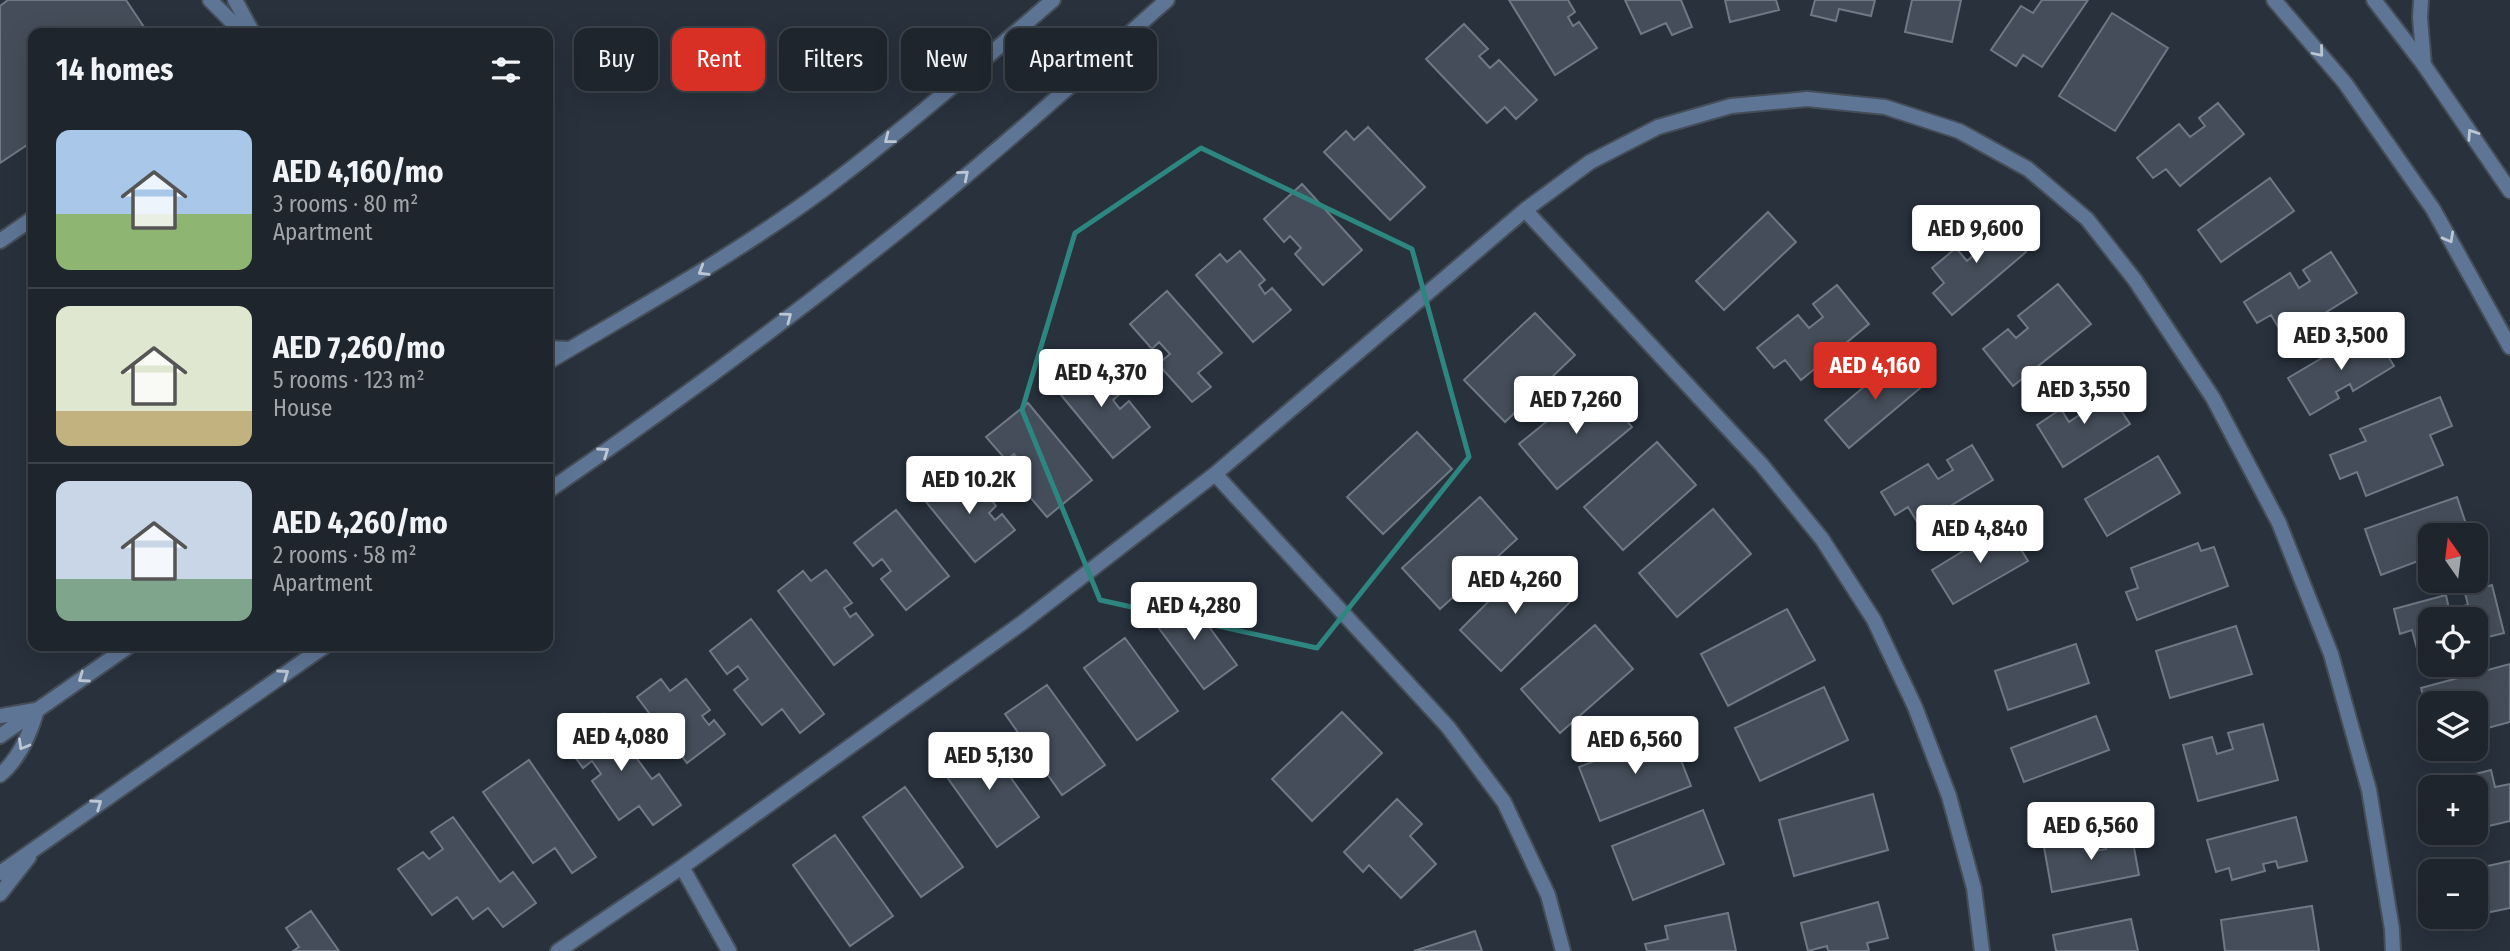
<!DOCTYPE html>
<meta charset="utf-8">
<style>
:root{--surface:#1e252d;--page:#2b3139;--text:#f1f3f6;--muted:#a1a5aa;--line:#3c4249;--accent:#d93025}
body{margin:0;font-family:"Fira Sans Condensed",sans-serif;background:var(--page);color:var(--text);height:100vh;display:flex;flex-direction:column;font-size:26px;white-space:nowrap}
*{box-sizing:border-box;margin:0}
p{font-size:23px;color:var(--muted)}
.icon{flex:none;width:38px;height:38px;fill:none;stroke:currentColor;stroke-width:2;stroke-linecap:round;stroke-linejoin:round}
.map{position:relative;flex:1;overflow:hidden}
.sheet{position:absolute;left:28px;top:28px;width:525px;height:623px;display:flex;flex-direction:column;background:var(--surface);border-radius:14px;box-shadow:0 7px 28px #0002,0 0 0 2px var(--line)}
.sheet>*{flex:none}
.hud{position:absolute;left:574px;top:28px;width:665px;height:63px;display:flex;gap:14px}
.needle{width:46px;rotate:346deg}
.tools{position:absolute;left:2418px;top:523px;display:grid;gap:14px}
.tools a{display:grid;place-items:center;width:70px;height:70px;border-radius:14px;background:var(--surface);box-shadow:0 7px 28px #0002,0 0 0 2px var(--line);font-size:35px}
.price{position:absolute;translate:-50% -60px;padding:0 16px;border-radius:7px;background:#fff;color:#222;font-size:23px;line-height:46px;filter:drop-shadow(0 2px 4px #0008)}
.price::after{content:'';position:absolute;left:50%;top:42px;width:21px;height:16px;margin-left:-10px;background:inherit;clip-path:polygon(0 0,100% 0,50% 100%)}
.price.current{background:var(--accent);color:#fff}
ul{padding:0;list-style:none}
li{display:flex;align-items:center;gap:21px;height:175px;padding:0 28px}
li+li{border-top:2px solid var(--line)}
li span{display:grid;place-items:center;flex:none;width:196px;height:140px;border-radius:14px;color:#555}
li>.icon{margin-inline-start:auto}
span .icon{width:84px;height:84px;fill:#fffc;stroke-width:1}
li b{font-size:30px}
h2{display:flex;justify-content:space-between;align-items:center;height:84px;padding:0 28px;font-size:30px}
.tag{padding:0 24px;border-radius:14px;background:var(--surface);box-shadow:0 7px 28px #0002,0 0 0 2px var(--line);font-size:24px;line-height:63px}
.tag.current{background:var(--accent);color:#fff}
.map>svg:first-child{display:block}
.building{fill:#444d59;stroke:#6f7986;stroke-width:2}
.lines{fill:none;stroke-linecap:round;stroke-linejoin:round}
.service-casing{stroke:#454d58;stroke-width:18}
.minor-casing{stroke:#454d58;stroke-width:18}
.tertiary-casing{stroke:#454d58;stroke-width:18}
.service{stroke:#5e7595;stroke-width:14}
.minor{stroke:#5e7595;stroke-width:14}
.tertiary{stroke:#5e7595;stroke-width:14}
.oneway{stroke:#bcc6d4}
.marked{fill:none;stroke:#2e8680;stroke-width:5;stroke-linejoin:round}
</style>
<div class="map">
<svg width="2510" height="951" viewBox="0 0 2510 951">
<rect width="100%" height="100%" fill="#28313c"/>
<path class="building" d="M8 0H126L148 33H33V141L0 163V6Z
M1509 0H1568L1575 12 1568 17 1573 26 1579 22 1597 48 1555 75Z
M1625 0H1681L1692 27 1672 35 1666 23 1641 34Z
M1725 0H1776L1779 10 1730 22Z
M1815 0H1875L1871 16 1839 9 1836 21 1811 15Z
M1912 0H1961L1952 42 1905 32Z
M2042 0H2088L2042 67 2023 55 2016 66 1991 50 2021 6 2033 13Z
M2112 13 2168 48 2115 131 2059 96Z
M1464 24 1488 49 1479 56 1490 68 1499 60 1537 100 1516 119 1505 107 1487 123 1426 59Z
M2218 103 2244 134 2180 186 2166 169 2153 178 2137 158 2179 124 2190 137 2205 126 2199 118Z
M1368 127 1425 187 1390 220 1324 152 1346 131 1354 140Z
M2270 178 2294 211 2221 262 2198 230Z
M1302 184 1362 250 1323 285 1295 254 1301 248 1290 236 1284 242 1264 219Z
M1768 212 1796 242 1724 310 1696 281Z
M1995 216 2026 252 1952 315 1933 293 1944 283 1932 268 1956 248 1967 261 1978 251 1967 239Z
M1240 251 1265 280 1259 285 1265 294 1272 288 1291 310 1253 342 1196 275 1220 254 1227 262Z
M2331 252 2357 293 2285 338 2271 315 2257 323 2244 302 2290 273 2299 288 2310 281 2303 270Z
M2058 284 2091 324 2013 386 1983 349 2008 329 2016 338 2028 328 2018 316Z
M1837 285 1869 324 1801 380 1785 360 1774 368 1757 348 1798 315 1809 328 1823 317 1813 304Z
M1167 291 1222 353 1198 373 1211 387 1192 402 1158 364 1170 354 1159 342 1152 349 1130 324Z
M1535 313 1575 355 1505 422 1464 380Z
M2371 329 2394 366 2353 391 2350 384 2336 392 2339 398 2310 415 2288 378Z
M1900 356 1925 384 1849 448 1825 420Z
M1096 365 1120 394 1113 400 1120 409 1129 401 1150 427 1113 458 1052 384 1073 366 1082 377Z
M1595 382 1632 427 1557 489 1519 444Z
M2102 382 2130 424 2063 467 2037 425 2061 409 2069 422 2085 411 2076 399Z
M2440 397 2452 426 2430 435 2443 465 2366 496 2357 472 2340 479 2330 455 2366 441 2360 429Z
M1028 403 1092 480 1047 517 1012 476 1024 467 1014 454 1006 460 986 437Z
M1417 432 1452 469 1383 534 1347 497Z
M1657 442 1696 485 1623 550 1584 507Z
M1972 445 1993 480 1919 525 1908 507 1895 515 1881 492 1928 464 1938 479 1953 470 1947 460Z
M2158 456 2180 493 2107 536 2085 499Z
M971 474 996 506 989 513 995 520 1002 514 1015 530 975 562 922 497 947 477 955 487Z
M1480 497 1517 539 1440 609 1402 568Z
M2457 497 2470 536H2431V557L2428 551 2418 555 2421 560 2381 575 2365 529Z
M1713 509 1751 554 1677 617 1639 573Z
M896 510 949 576 906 610 881 579 891 571 882 559 873 566 854 543Z
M2006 525 2028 561 1953 604 1932 570Z
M2198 543 2201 551 2214 547 2228 586 2137 620 2126 592 2138 588 2131 568Z
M1529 561 1570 602 1501 671 1460 630Z
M826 570 852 603 844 608 850 617 856 613 873 635 834 665 778 591 803 571 811 581Z
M2492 585 2504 633 2476 640V620H2431V652L2419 656 2412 630 2400 634 2394 609 2446 595 2449 609 2468 605 2465 593Z
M1185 594 1237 665 1204 689 1152 619Z
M1787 609 1815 660 1728 706 1701 654Z
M751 619 824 714 800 733 782 709 762 725 734 690 748 679 738 666 727 674 710 651Z
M1595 625 1633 669 1560 733 1521 689Z
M2236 626 2252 674 2170 698 2156 651Z
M1125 638 1178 711 1137 740 1084 668Z
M2076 644 2089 683 2008 710 1995 671Z
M2510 664V722L2484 729 2480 713 2476 714V704H2431V723L2421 688Z
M661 679 670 691 686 679 710 710 702 716 709 725 714 720 725 734 687 763 637 697Z
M1047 685 1105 765 1062 795 1005 714Z
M1824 687 1848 740 1760 781 1735 728Z
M1342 712 1382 753 1312 821 1272 779Z
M604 714 652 779 659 774 681 805 653 825 639 806 619 820 592 781 601 774 592 761 583 768 564 742Z
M2096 716 2109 750 2024 782 2011 748Z
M2263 724 2278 780 2198 801 2183 745 2212 737 2217 754 2233 749 2228 733Z
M1670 732 1691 786 1600 821 1579 767Z
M981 736 1039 817 997 847 939 766Z
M529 760 596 857 572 873 555 848 533 863 483 792Z
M2491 770 2495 787 2510 784V821L2476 829V788H2441L2440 783Z
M905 787 963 867 921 897 863 817Z
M1873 794 1888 850 1794 876 1779 820Z
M1397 799 1422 824 1410 836 1436 864 1401 898 1369 865 1363 872 1344 852Z
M1703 810 1724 864 1633 900 1612 846Z
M453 817 500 882 513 872 536 903 503 927 488 908 473 919 457 897 432 915 398 869 423 852 429 859 443 849 431 832Z
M2296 817 2307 861 2278 868 2276 861 2263 864 2265 871 2232 880 2229 868 2216 872 2207 840Z
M2131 831 2139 875 2052 892 2044 847 2088 839 2090 852 2106 849 2104 836Z
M835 835 893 916 850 946 793 865Z
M2510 861V908L2476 915V872H2460Z
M1878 902 1888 938 1867 943 1869 951H1828L1827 946 1808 951 1801 923Z
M2312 906 2319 951H2225L2221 920Z
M311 911 339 951H293L299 947 286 928Z
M1728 913 1736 951H1647L1645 944 1668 939 1665 926Z
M2131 919 2138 951H2056L2053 935Z
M1475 931 1482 951H1414Z"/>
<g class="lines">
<defs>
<path id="service" d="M210 0 243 33
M235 0 253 33
M2421 0 2420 18 2424 65
M0 241 33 218
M548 348 570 349"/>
<path id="minor" d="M1525 210 1761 464 1822 539 1874 620 1915 707 1949 796 1974 888 1982 951
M1215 474 1448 727 1504 802 1548 895 1563 951
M682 867 729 951
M558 951 682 867 1022 623 1215 474 1525 210 1590 162 1658 127 1731 106 1807 99 1885 107 1959 131 2028 169 2087 219 2135 280 2213 398 2279 523 2331 654 2369 790 2392 929 2393 951"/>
<path id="tertiary" d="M2274 0 2345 83 2433 209 2510 347
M2374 0 2424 65 2510 191
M548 362C641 307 736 254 823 190 903 130 978 65 1053 0
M548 491C663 412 776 329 885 242 982 165 1075 82 1167 0
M0 716 36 710
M0 736 129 646
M0 775C20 758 30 734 37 710
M0 873 325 646
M0 894 29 857"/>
</defs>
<use href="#service" class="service-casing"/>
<use href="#minor" class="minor-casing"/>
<use href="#tertiary" class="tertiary-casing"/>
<use href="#service" class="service"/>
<use href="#minor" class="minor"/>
<use href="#tertiary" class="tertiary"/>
</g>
<defs><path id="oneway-chevron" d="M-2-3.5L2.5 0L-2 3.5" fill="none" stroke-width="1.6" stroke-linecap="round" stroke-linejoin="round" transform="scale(1.75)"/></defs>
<g class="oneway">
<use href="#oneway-chevron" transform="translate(2319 52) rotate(50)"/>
<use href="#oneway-chevron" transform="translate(2472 134) rotate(-124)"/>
<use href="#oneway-chevron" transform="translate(889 139) rotate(142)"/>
<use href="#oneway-chevron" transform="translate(964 175) rotate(-40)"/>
<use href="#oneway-chevron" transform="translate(2449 238) rotate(61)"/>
<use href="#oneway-chevron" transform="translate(703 271) rotate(149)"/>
<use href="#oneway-chevron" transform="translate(787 317) rotate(-37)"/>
<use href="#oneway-chevron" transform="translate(604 452) rotate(-35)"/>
<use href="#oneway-chevron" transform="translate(284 674) rotate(-35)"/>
<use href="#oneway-chevron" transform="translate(83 678) rotate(145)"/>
<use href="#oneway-chevron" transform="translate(23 745) rotate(120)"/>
<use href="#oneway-chevron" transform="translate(97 804) rotate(-35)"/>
</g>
<path class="marked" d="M1201 148 1412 249 1469 457 1317 648 1100 600 1022 410 1075 233Z"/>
</svg>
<div class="tools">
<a><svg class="needle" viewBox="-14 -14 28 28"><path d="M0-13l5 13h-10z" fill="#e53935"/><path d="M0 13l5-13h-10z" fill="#a1a5aa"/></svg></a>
<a><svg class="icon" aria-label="locate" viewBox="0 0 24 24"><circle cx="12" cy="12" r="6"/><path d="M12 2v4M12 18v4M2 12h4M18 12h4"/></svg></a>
<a><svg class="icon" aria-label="layers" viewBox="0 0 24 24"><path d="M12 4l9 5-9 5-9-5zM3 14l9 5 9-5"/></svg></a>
<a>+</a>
<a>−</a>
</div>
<b class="price" style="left:1976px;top:265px">AED 9,600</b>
<b class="price" style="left:2341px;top:372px">AED 3,500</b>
<b class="price current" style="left:1875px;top:402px">AED 4,160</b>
<b class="price" style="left:1101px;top:409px">AED 4,370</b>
<b class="price" style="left:2084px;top:426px">AED 3,550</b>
<b class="price" style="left:1576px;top:436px">AED 7,260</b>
<b class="price" style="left:969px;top:516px">AED 10.2K</b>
<b class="price" style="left:1980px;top:565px">AED 4,840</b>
<b class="price" style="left:1515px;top:616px">AED 4,260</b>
<b class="price" style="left:1194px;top:642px">AED 4,280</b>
<b class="price" style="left:621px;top:773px">AED 4,080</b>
<b class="price" style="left:1635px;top:776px">AED 6,560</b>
<b class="price" style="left:989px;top:792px">AED 5,130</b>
<b class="price" style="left:2091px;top:862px">AED 6,560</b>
<div class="hud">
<a class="tag">Buy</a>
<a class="tag current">Rent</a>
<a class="tag">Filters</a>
<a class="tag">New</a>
<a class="tag">Apartment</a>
</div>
<section class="sheet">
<h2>14 homes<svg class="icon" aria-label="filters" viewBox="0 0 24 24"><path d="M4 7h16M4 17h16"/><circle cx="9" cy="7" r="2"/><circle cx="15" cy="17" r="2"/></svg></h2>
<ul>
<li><span style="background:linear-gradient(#a9c7e8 60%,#8fb573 0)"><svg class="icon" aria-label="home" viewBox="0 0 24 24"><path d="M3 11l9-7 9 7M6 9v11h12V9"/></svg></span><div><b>AED 4,160/mo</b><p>3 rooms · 80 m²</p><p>Apartment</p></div></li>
<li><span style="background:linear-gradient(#dfe7d0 75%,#c2b280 0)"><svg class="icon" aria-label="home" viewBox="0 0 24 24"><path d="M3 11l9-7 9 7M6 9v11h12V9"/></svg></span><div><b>AED 7,260/mo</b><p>5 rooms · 123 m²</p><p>House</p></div></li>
<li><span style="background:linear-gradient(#c9d6e8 70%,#7fa58c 0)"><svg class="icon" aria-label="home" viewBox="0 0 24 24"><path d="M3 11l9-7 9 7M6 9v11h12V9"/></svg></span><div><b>AED 4,260/mo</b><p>2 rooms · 58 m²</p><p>Apartment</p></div></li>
</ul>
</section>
</div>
